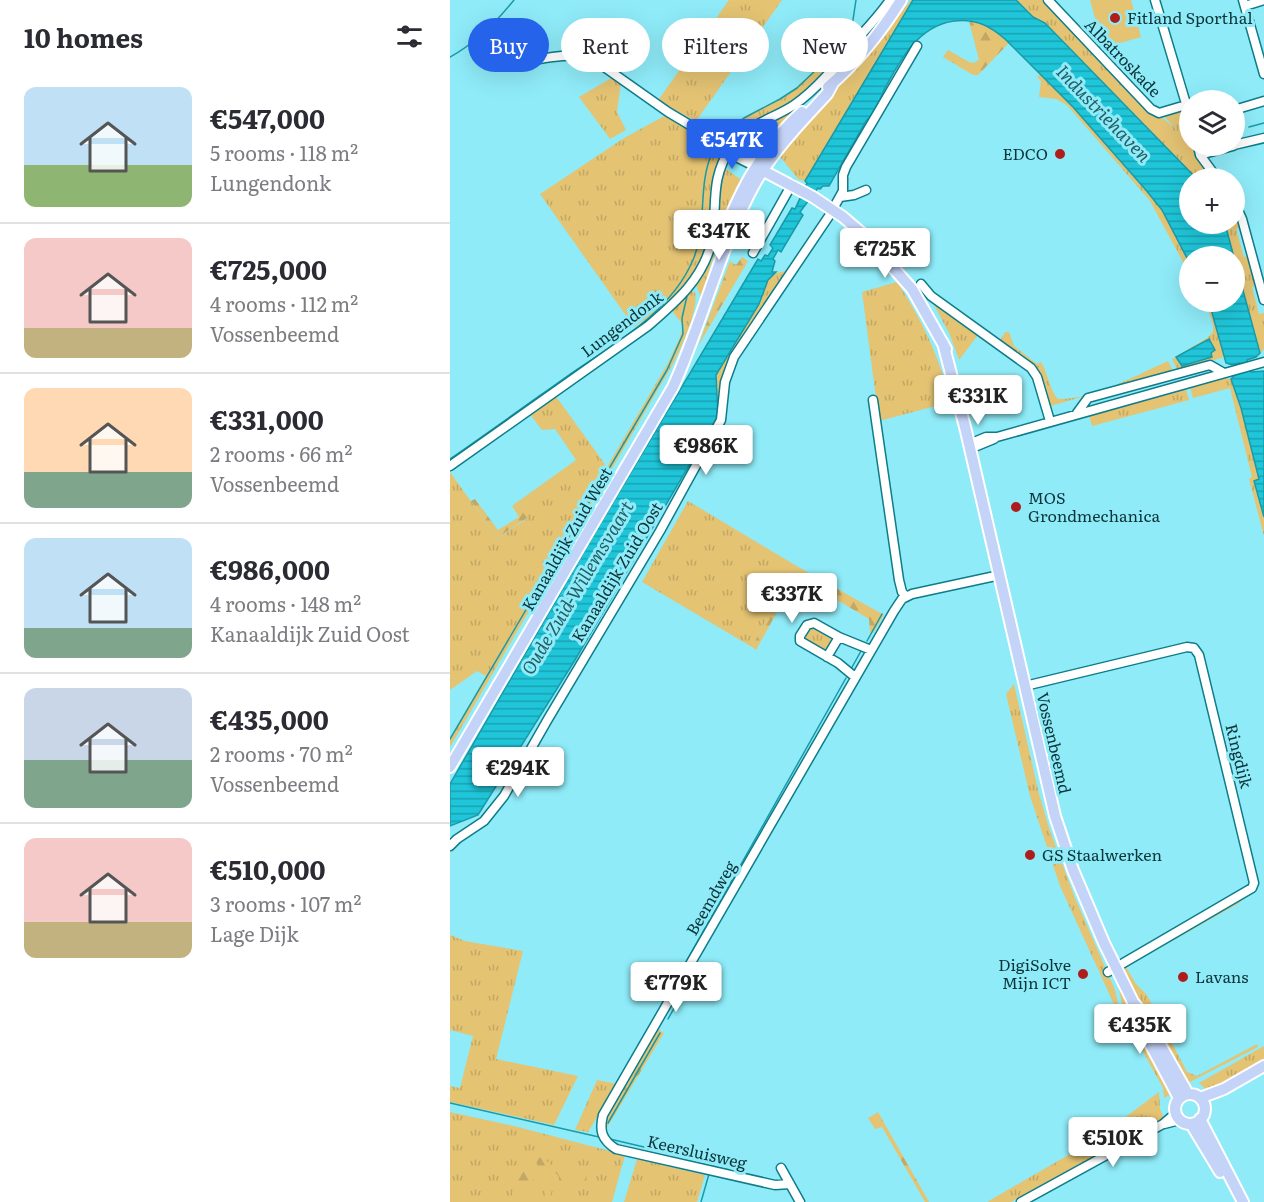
<!DOCTYPE html>
<meta charset="utf-8">
<style>
:root{--surface:#fff;--page:#f2f2f3;--text:#2b2b33;--muted:#7c7c81;--line:#e1e1e2;--accent:#2563eb}
body{margin:0;font-family:Literata,serif;background:var(--page);color:var(--text);height:100vh;display:flex;flex-direction:column;font-size:22px;white-space:nowrap}
*{box-sizing:border-box;margin:0}
p{font-size:20px;color:var(--muted)}
.icon{flex:none;width:33px;height:33px;fill:none;stroke:currentColor;stroke-width:2;stroke-linecap:round;stroke-linejoin:round}
.map{position:relative;flex:1;overflow:hidden}
.sheet{display:flex;flex-direction:column;background:var(--surface);width:450px}
.sheet>*{flex:none}
.banner{position:absolute;left:18px;top:18px;width:570px;height:54px;display:flex;gap:12px}
.controls{position:absolute;left:729px;top:90px;display:grid;gap:12px}
.controls a{display:grid;place-items:center;width:66px;height:66px;border-radius:50%;background:var(--surface);box-shadow:0 6px 24px #0002;font-size:30px}
.price{position:absolute;translate:-50% -51px;padding:0 14px;border-radius:6px;background:#fff;color:#222;font-size:20px;line-height:39px;filter:drop-shadow(0 2px 3px #0008)}
.price::after{content:'';position:absolute;left:50%;top:36px;width:18px;height:14px;margin-left:-9px;background:inherit;clip-path:polygon(0 0,100% 0,50% 100%)}
.price.active{background:var(--accent);color:#fff}
ul{padding:0;list-style:none}
li{display:flex;align-items:center;gap:18px;height:150px;padding:0 24px}
li+li{border-top:2px solid var(--line)}
li span{display:grid;place-items:center;flex:none;width:168px;height:120px;border-radius:12px;color:#555}
li>.icon{margin-inline-start:auto}
span .icon{width:72px;height:72px;fill:#fffc;stroke-width:1}
li b{font-size:26px}
h2{display:flex;justify-content:space-between;align-items:center;height:72px;padding:0 24px;font-size:26px}
.tag{padding:0 21px;border-radius:27px;background:var(--surface);box-shadow:0 6px 24px #0002;font-size:21px;line-height:54px}
.tag.active{background:var(--accent);color:#fff}
main{display:flex;flex:1;min-height:0}
.map>svg:first-child{display:block}
.grass{fill:url(#grass-tufts)}
.forest{fill:url(#forest-firs)}
.pitch{fill:#e4c373}
.water{fill:url(#water-rules);stroke:#199aa9;stroke-width:1.5}
.lines{fill:none;stroke-linecap:round;stroke-linejoin:round}
.stream{stroke:#199aa9;stroke-width:1.5}
.minor-casing{stroke:#0e7c89;stroke-width:11}
.major-casing{stroke:#fff;stroke-width:14}
.minor{stroke:#fff;stroke-width:8}
.major{stroke:#c4d3f8;stroke-width:10}
.poi-dot{fill:#ae1d1b;stroke:#8febf8;stroke-width:2}
.labels{text-anchor:middle;stroke-width:6;stroke-linejoin:round;paint-order:stroke}
.poi-label{font-size:16px;fill:#0c353a;stroke:#8febf8;text-anchor:start}
.street-label{font-size:16px;fill:#0c353a;stroke:#8febf8}
.water-label{font-size:18px;font-style:italic;fill:#235f67;stroke:#8febf8}
</style>
<main>
<section class="sheet">
<h2>10 homes<svg class="icon" aria-label="filters" viewBox="0 0 24 24"><path d="M4 7h16M4 17h16"/><circle cx="9" cy="7" r="2"/><circle cx="15" cy="17" r="2"/></svg></h2>
<ul>
<li><span style="background:linear-gradient(#bfe0f5 65%,#8fb573 0)"><svg class="icon" aria-label="home" viewBox="0 0 24 24"><path d="M3 11l9-7 9 7M6 9v11h12V9"/></svg></span><div><b>€547,000</b><p>5 rooms · 118 m²</p><p>Lungendonk</p></div></li>
<li><span style="background:linear-gradient(#f6c9c9 75%,#c2b280 0)"><svg class="icon" aria-label="home" viewBox="0 0 24 24"><path d="M3 11l9-7 9 7M6 9v11h12V9"/></svg></span><div><b>€725,000</b><p>4 rooms · 112 m²</p><p>Vossenbeemd</p></div></li>
<li><span style="background:linear-gradient(#ffd9b3 70%,#7fa58c 0)"><svg class="icon" aria-label="home" viewBox="0 0 24 24"><path d="M3 11l9-7 9 7M6 9v11h12V9"/></svg></span><div><b>€331,000</b><p>2 rooms · 66 m²</p><p>Vossenbeemd</p></div></li>
<li><span style="background:linear-gradient(#bfe0f5 75%,#7fa58c 0)"><svg class="icon" aria-label="home" viewBox="0 0 24 24"><path d="M3 11l9-7 9 7M6 9v11h12V9"/></svg></span><div><b>€986,000</b><p>4 rooms · 148 m²</p><p>Kanaaldijk Zuid Oost</p></div></li>
<li><span style="background:linear-gradient(#c9d6e8 60%,#7fa58c 0)"><svg class="icon" aria-label="home" viewBox="0 0 24 24"><path d="M3 11l9-7 9 7M6 9v11h12V9"/></svg></span><div><b>€435,000</b><p>2 rooms · 70 m²</p><p>Vossenbeemd</p></div></li>
<li><span style="background:linear-gradient(#f6c9c9 70%,#c2b280 0)"><svg class="icon" aria-label="home" viewBox="0 0 24 24"><path d="M3 11l9-7 9 7M6 9v11h12V9"/></svg></span><div><b>€510,000</b><p>3 rooms · 107 m²</p><p>Lage Dijk</p></div></li>
</ul>
</section>
<div class="map">
<svg width="814" height="1202" viewBox="0 0 814 1202">
<defs>
<pattern id="grass-tufts" width="24" height="20" patternUnits="userSpaceOnUse" patternTransform="scale(1.5)"><rect width="24" height="20" fill="#e4c373"/><path d="M3 7l-1-3M5 7V3M7 7l1-3M15 17l-1-3M17 17v-4M19 17l1-3" fill="none" stroke="#c2a864"/></pattern>
<pattern id="forest-firs" width="22" height="20" patternUnits="userSpaceOnUse" patternTransform="scale(1.5)"><rect width="22" height="20" fill="#e4c373"/><path d="M5 1l3.5 6h-7zM16 11l3.5 6h-7z" fill="#c2a864"/></pattern>
<pattern id="water-rules" width="6" height="5" patternUnits="userSpaceOnUse" patternTransform="scale(1.5)"><rect width="6" height="5" fill="#1fc6d9"/><path d="M0 2.5h6" fill="none" stroke="#1aa2b1"/></pattern>
</defs>
<rect width="100%" height="100%" fill="#8febf8"/>
<path class="grass" d="M279 0H332L246 121 226 111H222L209 99Z
M461 0H463L364 168 355 181 348 179 327 153 351 124 417 54Z
M566 0H593L699 110C714 116 739 140 748 154 753 162 756 171 762 178H746L595 23 583 17Z
M400 33 405 37C386 60 365 87 340 103 320 116 299 122 282 139L273 135C290 113 318 108 340 92 362 75 381 53 400 33Z
M591 74 623 107 712 210 739 262V273L700 201 617 105 606 99 589 97 591 81 587 77Z
M163 77 171 83 167 112 176 130 160 139 129 97Z
M345 109 317 142 303 131 306 130Z
M730 110C741 117 739 131 739 143L712 114Z
M216 115 271 147 272 153 263 174 258 238 247 268 218 304 184 327 90 194 174 138Z
M273 167 293 181 271 233 251 297 245 283 253 267Z
M785 207 792 227 786 229 794 257 799 256 807 285 802 287 809 314 814 313V349L810 353 775 224H784Z
M339 270 278 363 272 377 271 415 267 418 268 416 266 376 269 370 309 304 318 280 324 274Z
M447 282C473 321 489 357 501 402L429 421 412 292Z
M241 292H245C249 309 232 346 224 362L0 747V738L36 676 27 671 0 690V472L47 538 77 519 66 503 126 460 105 429 92 430 79 413 105 395 157 467 218 363 230 337 233 325 222 311Z
M482 301 528 335 509 360 500 335Z
M755 302H759L774 357 728 371 722 359 757 338 763 332V324Z
M555 332H559L564 346 587 364 591 362C598 373 600 391 608 399 641 400 687 375 718 361L723 371 600 406 591 378 582 365 550 341Z
M773 378 781 379 791 407 809 479 804 481 814 517V536L799 479 802 477 780 388 743 398 740 387Z
M736 389 739 400 642 426 639 415Z
M238 501 345 565 302 647 192 582Z
M362 626 381 637 382 641 378 649 372 650 354 639 353 634Z
M564 684 589 794 600 831 625 898 665 990 672 1022 610 886 580 796 556 694Z
M788 898 791 902 676 967 686 984 697 995 737 1072 747 1076 807 1044 808 1047 734 1085 669 968Z
M0 935 15 941 73 951 46 1059 128 1076 104 1125 0 1102V1086L10 1088 23 1036 0 1030Z
M666 977 723 1093 714 1098 713 1088 676 1021Z
M814 1046V1062L759 1092 749 1083Z
M147 1080 167 1084 138 1132 125 1130Z
M709 1092 710 1109 714 1118 561 1202H537L646 1139Z
M0 1112 64 1126 175 1155 162 1202H0Z
M187 1159 255 1175 247 1202H174Z"/>
<path class="forest" d="M519 21 537 25 559 43 528 75H523L493 57 498 50 519 62 523 63 529 60Z
M292 257 298 261 248 346 280 261 286 265Z
M25 499 48 530 69 517 62 506 66 503 77 518 47 538 21 501Z
M345 565 434 615 423 633H420L419 619 347 576 306 650 302 647Z
M207 1029 214 1033 152 1136 147 1133Z
M428 1112 479 1202H475L432 1127 425 1129 418 1118Z
M88 1157 94 1159 104 1167 133 1169 137 1175 136 1182 118 1185 114 1190 112 1198 108 1199C107 1176 118 1174 88 1168L86 1161Z
M76 1164 101 1178 103 1185 99 1202H93C95 1193 98 1182 86 1179L76 1183 70 1202H60L69 1168Z"/>
<path class="pitch" d="M640 0H681L691 37 653 48Z"/>
<path class="water" d="M463 0H566L583 17 595 23 746 178H740V224H775L810 353 806 357 797 360 801 372 814 371V517L804 481 809 479 791 408 781 379 785 375 793 372 790 363 782 365 776 363 759 302H784V256H740L739 262 712 210 695 189 623 107 555 39C540 26 525 18 504 21 468 26 450 60 434 90 428 102 429 111 416 121L379 186H373L370 189 368 188 350 212 353 215 331 252 328 250 323 259 325 261 322 272H326L318 280 309 304 266 375 268 416 125 660 33 807 28 815 0 826V784L143 536 305 264 308 259 311 261 315 255 318 256 323 248 320 245 342 208 345 209 357 183 355 181Z
M759 339 765 350 761 353 762 357 732 366 726 357Z"/>
<g class="lines">
<path class="stream" d="M0 57C24 44 47 21 64 0
M799 127 814 123
M280 128 294 118 330 99 347 88 369 67 401 33 406 0
M784 129 790 128
M0 459C39 432 78 404 116 377 162 345 220 314 243 260 258 225 247 187 262 153
M417 641 432 614
M401 669 411 651
M0 739 217 370 233 334 232 318 237 296
M228 976 396 678
M218 1019 241 978
M0 1103 149 1137
M158 1123 210 1033
M160 1139 262 1163 261 1167
M251 1202 259 1174"/>
<defs>
<path id="minor" d="M598 0 701 109 709 113 736 105
M705 0 740 117
M793 0 814 74
M795 6 814 0
M56 65C78 62 105 54 127 56 135 57 143 61 150 64L218 112 280 149 290 150 309 162
M784 110 814 101
M784 145 814 138
M748 146 750 155 767 178
M280 149 284 156 306 167
M750 155 783 146
M390 197 404 195 416 190
M784 201 792 219 814 300
M303 253 342 184
M471 284 481 296 581 368 587 377 600 421
M423 400 449 580 452 592 456 596
M627 413 638 398 760 365 774 373
M519 444 536 437H547L814 362
M519 444 527 446 544 439
M0 466 198 326C226 302 254 278 262 240 268 204 259 181 281 147 295 125 323 119 344 105 369 88 392 58 411 35 421 24 431 13 440 0
M377 657 389 637
M405 677 388 663 350 641V636L357 625 364 623 389 637 421 650
M575 686 737 647 744 648 749 655 804 883 802 888 658 972
M0 846 7 839 34 821 54 796 98 719 210 531 271 420 275 382 284 357 379 216 393 191V175L396 167 467 46
M714 1124 730 1120
M331 1168 350 1202
M340 1184 325 1185 166 1149C152 1140 149 1131 153 1115L444 611 452 599 462 594 550 575
M571 1202 713 1124 726 1113"/>
<path id="major" d="M378 87C407 62 431 32 451 0
M306 167 363 197 393 217 414 235 462 289 496 349
M271 243C287 194 313 147 352 112
M493 343 516 431 605 816 623 870 654 943 683 1002 694 1016 738 1094
M0 767 223 387C253 321 270 246 305 183 324 150 351 122 377 94L383 83
M683 1005 687 1019 729 1098
M725 1109a15 15 0 1 1 30 0a15 15 0 1 1-30 0Z
M750 1098 774 1089 814 1066
M750 1119 793 1202
M741 1124 770 1172"/>
</defs>
<use href="#minor" class="minor-casing"/>
<use href="#major" class="major-casing"/>
<use href="#minor" class="minor"/>
<use href="#major" class="major"/>
</g>
<g class="poi-dot">
<circle cx="665" cy="18" r="6"/>
<circle cx="610" cy="154" r="6"/>
<circle cx="566" cy="507" r="6"/>
<circle cx="580" cy="855" r="6"/>
<circle cx="633" cy="974" r="6"/>
<circle cx="733" cy="977" r="6"/>
</g>
<g class="labels">
<g class="poi-label">
<text x="677" y="24">Fitland Sporthal</text>
<text x="598" y="160" text-anchor="end">EDCO</text>
<text x="578" y="504">MOS<tspan x="578" dy="18">Grondmechanica</tspan></text>
<text x="592" y="861">GS Staalwerken</text>
<text x="621" y="971" text-anchor="end">DigiSolve<tspan x="621" dy="18">Mijn ICT</tspan></text>
<text x="745" y="983">Lavans</text>
</g>
<g class="street-label">
<text transform="translate(673 58) rotate(46)" y="6">Albatroskade</text>
<text transform="translate(172 324) rotate(-37)" y="6">Lungendonk</text>
<text transform="translate(117 539) rotate(-60)" y="6">Kanaaldijk Zuid West</text>
<text transform="translate(167 572) rotate(-59)" y="6">Kanaaldijk Zuid Oost</text>
<text transform="translate(604 743) rotate(77)" y="6">Vossenbeemd</text>
<text transform="translate(789 756) rotate(76)" y="6">Ringdijk</text>
<text transform="translate(261 898) rotate(-60)" y="6">Beemdweg</text>
<text transform="translate(247 1152) rotate(13)" y="6">Keersluisweg</text>
</g>
<g class="water-label">
<text transform="translate(653 114) rotate(46)" y="6">Industriehaven</text>
<text transform="translate(128 588) rotate(-59)" y="6">Oude Zuid-Willemsvaart</text>
</g>
</g>
</svg>
<div class="controls">
<a><svg class="icon" aria-label="layers" viewBox="0 0 24 24"><path d="M12 4l9 5-9 5-9-5zM3 14l9 5 9-5"/></svg></a>
<a>+</a>
<a>−</a>
</div>
<b class="price active" style="left:282px;top:170px">€547K</b>
<b class="price" style="left:269px;top:261px">€347K</b>
<b class="price" style="left:435px;top:279px">€725K</b>
<b class="price" style="left:528px;top:426px">€331K</b>
<b class="price" style="left:256px;top:476px">€986K</b>
<b class="price" style="left:342px;top:624px">€337K</b>
<b class="price" style="left:68px;top:798px">€294K</b>
<b class="price" style="left:226px;top:1013px">€779K</b>
<b class="price" style="left:690px;top:1055px">€435K</b>
<b class="price" style="left:663px;top:1168px">€510K</b>
<div class="banner">
<a class="tag active">Buy</a>
<a class="tag">Rent</a>
<a class="tag">Filters</a>
<a class="tag">New</a>
</div>
</div>
</main>
